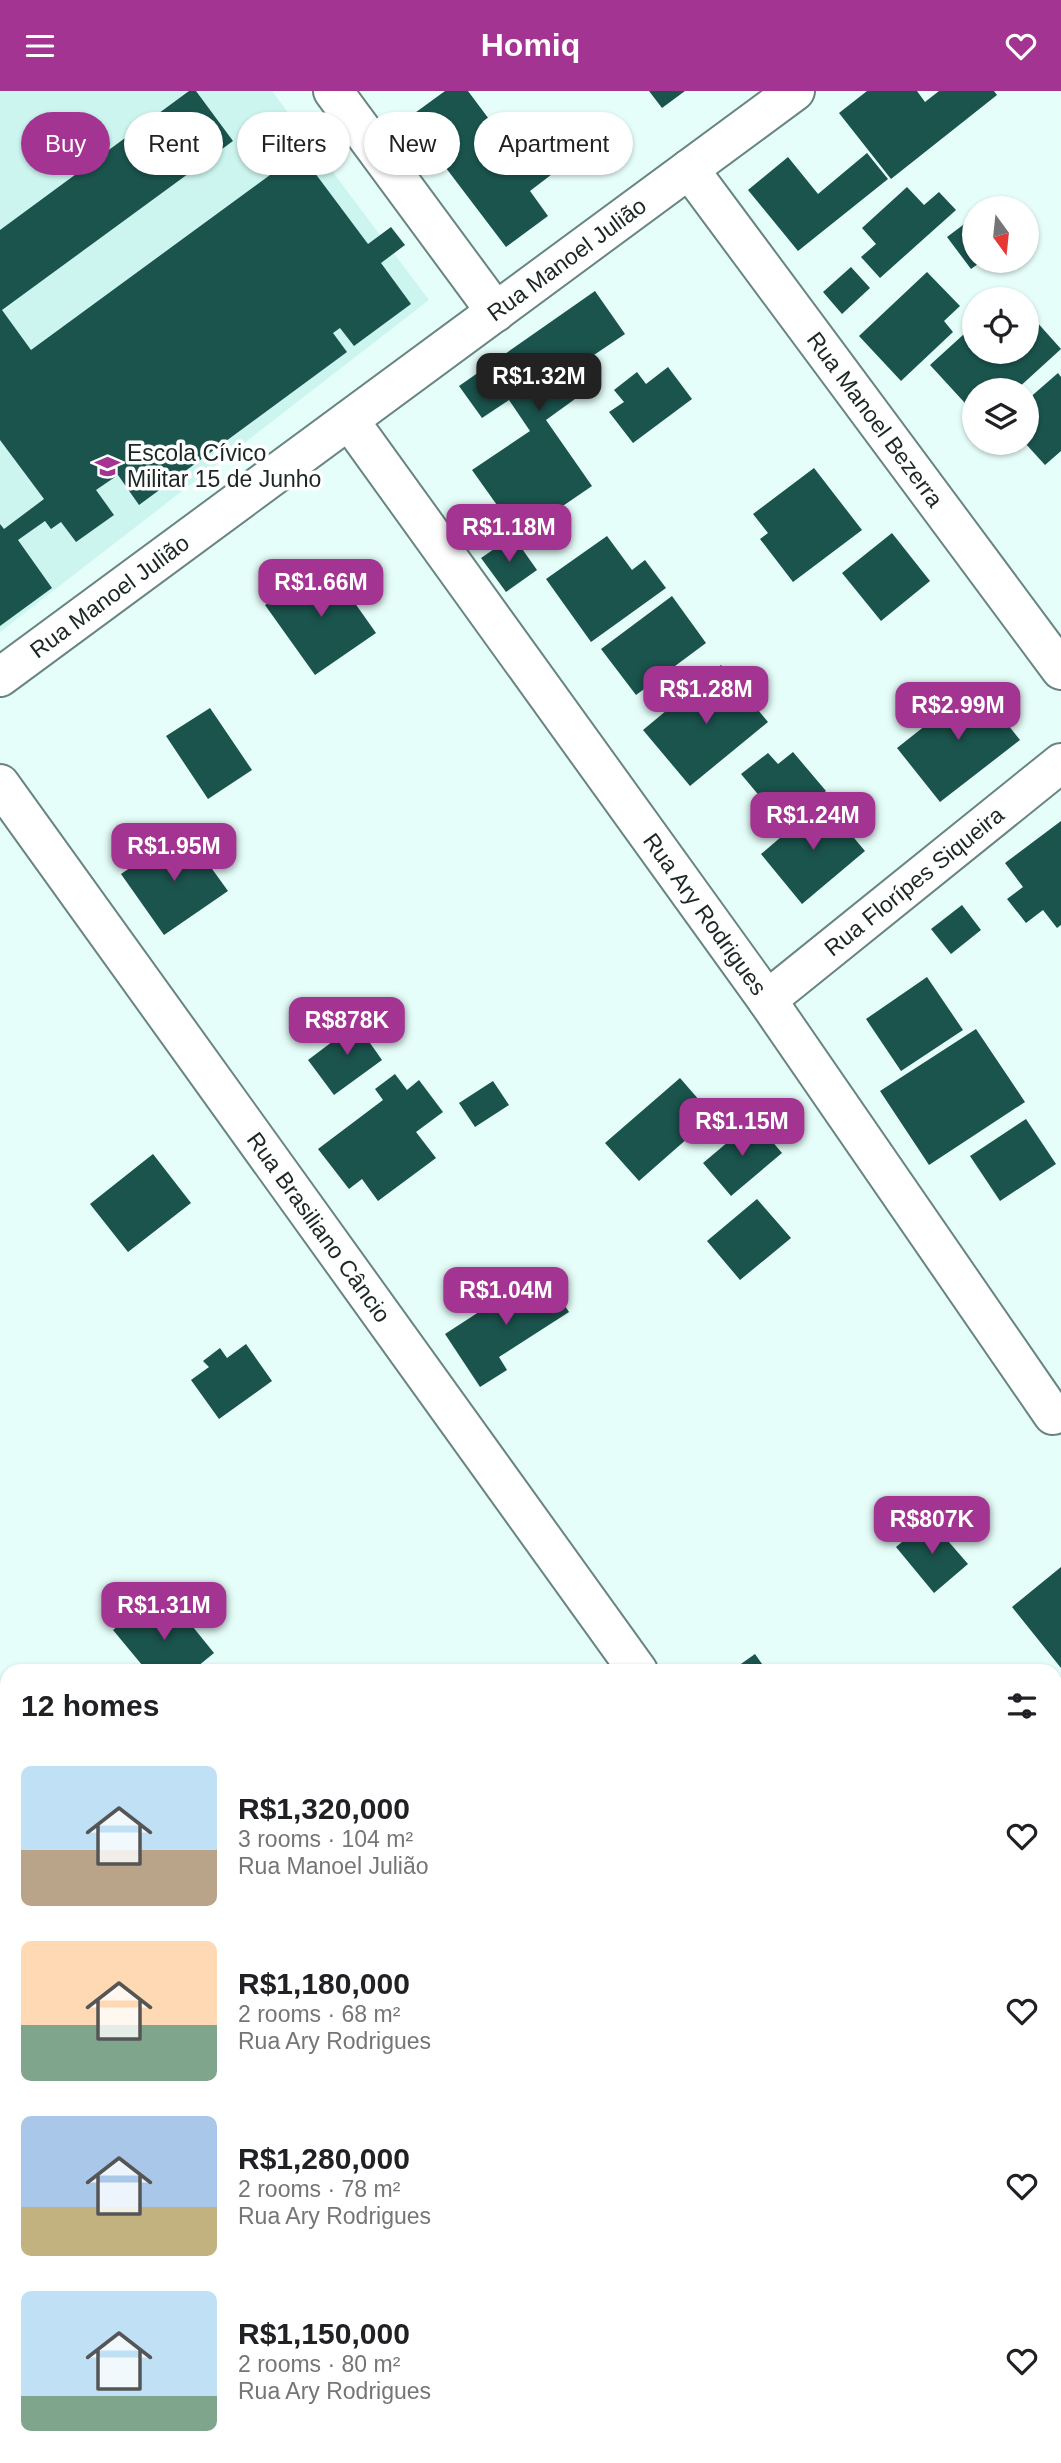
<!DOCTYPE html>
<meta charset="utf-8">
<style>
:root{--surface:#fff;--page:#f6f6f6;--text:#202124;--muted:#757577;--accent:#a43491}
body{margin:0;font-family:Arial,sans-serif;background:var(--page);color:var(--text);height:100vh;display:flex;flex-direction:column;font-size:26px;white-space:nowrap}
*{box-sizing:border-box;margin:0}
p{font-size:23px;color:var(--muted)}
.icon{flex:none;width:38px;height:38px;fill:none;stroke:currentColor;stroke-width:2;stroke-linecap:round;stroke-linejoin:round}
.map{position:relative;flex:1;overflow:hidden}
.side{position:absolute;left:0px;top:1573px;width:1062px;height:800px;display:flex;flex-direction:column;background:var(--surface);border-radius:21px 21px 0 0;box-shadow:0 2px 5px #0004}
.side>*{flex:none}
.hud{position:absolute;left:21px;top:21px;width:700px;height:63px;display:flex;gap:14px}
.needle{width:46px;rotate:165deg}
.fabs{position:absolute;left:962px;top:105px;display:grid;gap:14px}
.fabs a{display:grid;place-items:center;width:77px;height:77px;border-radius:50%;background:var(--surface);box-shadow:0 2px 5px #0004;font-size:35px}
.price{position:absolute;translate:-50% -60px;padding:0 16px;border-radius:14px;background:var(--accent);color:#fff;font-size:23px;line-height:46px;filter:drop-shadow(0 2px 4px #0008)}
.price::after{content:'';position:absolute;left:50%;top:42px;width:21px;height:16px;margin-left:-10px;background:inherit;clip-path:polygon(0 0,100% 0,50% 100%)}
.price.current{background:#222;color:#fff}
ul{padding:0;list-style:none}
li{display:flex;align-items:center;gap:21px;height:175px;padding:0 21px}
li span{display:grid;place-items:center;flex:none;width:196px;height:140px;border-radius:10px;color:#555}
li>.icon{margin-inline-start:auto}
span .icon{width:84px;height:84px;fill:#fffc;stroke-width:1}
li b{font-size:30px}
h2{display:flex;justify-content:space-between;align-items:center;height:84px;padding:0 21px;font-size:30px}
.pill{padding:0 24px;border-radius:32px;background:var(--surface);box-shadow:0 2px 5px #0004;font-size:24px;line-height:63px}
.pill.current{background:var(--accent);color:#fff}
header{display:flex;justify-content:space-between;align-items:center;height:91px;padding:0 21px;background:var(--accent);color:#fff;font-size:32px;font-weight:600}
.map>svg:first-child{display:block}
.built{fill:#cdf5ef}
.building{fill:#1b534d}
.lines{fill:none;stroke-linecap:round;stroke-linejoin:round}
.minor-casing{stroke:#698581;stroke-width:42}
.minor{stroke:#fff;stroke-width:38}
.labels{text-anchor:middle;stroke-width:7;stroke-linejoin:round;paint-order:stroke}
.street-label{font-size:23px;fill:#1c2725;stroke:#fff}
.poi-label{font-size:23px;fill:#1c2725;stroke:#fff;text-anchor:start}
</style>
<header><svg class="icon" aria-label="menu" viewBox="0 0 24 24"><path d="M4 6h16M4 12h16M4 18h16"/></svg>Homiq<svg class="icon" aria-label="heart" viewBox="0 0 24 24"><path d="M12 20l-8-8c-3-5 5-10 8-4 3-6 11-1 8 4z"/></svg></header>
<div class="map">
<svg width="1061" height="2372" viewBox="0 0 1061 2372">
<rect width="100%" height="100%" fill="#e6fefa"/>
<path class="built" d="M0 0H272L429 209 0 541Z"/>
<path class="building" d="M189 0H196L233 50 2 219 31 259 300 62 368 153 391 136 405 154 381 172 411 213 354 255 340 237 333 242 347 261 139 414 118 384 96 399 114 424 76 451 61 431 51 438 45 430 18 449 52 497 0 535V433L4 438 44 408 0 349V139Z
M445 0H468L518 67 540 50 560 77 530 100 548 125 506 156 408 27Z
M649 0H685L662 17Z
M867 0H917L925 11 939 0H994L997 4 891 88 839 22Z
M867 62 888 88 798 160 748 99 788 66 818 103Z
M907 96 924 114 939 101 956 119 880 187 861 166 876 153 862 137Z
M975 125V170H982L971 178 947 146Z
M851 176 870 197 842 223 823 201Z
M927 181 960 215 944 230 953 241 901 290 859 245Z
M595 200 625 243 560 287 575 308 546 329 592 395 519 445 472 379 530 340 509 309 482 327 459 295Z
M1027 220 1061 258 1016 299H975V323L930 274 975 233V261H1027Z
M668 276 692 308 633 352 609 321 624 311 614 299 637 281 646 293Z
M1058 282 1061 286V360L1045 374 1025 352H1027V309Z
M814 377 862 439 793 491 760 448 768 442 753 423Z
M892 442 930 490 881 530 842 482Z
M513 445 537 479 506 501 481 467Z
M607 445 632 479 645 469 666 497 591 551 546 488Z
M326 471 376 542 315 584 265 514Z
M672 505 706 552 636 604 601 558Z
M721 574 768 631 690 695 643 639Z
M977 595 1020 649 940 711 897 657 945 619 940 612 959 597 964 604Z
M210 617 252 679 208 708 166 645Z
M793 661 826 700 803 719 791 705 772 720 741 683 768 662 778 673Z
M823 710 865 760 802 813 761 763Z
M1061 730V834L1057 837 1043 819 1026 832 1007 808 1023 796 1005 772Z
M184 739 228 800 164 844 121 783Z
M962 814 981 839 951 863 931 838Z
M927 886 963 939 901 980 866 928Z
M365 926 379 945 370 952 382 969 334 1004 308 969Z
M976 938 1025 1011 929 1074 880 1000Z
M395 983 407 999 419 989 443 1021 416 1041 436 1067 378 1110 362 1088 349 1098 318 1058 383 1009 375 998Z
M680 987 713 1025 639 1090 605 1052Z
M493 990 509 1014 475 1036 459 1012Z
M1026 1028 1056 1073 1000 1110 970 1065Z
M754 1029 782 1062 731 1105 703 1072Z
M153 1063 191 1112 128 1161 90 1113Z
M757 1108 791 1147 740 1189 707 1150Z
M542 1180 569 1221 499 1266 507 1279 480 1296 445 1243Z
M246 1253 272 1290 219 1328 191 1289 209 1276 203 1270 220 1257 227 1267Z
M929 1428 968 1473 934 1502 896 1456Z
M1061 1476V1577L1012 1516Z
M176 1515 214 1562 192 1580H147L113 1539 142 1516 155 1532Z
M755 1563 767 1580H731Z
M0 2243 7 2254V2297L0 2301Z
M84 2366H125L129 2372H75Z"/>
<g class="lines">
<defs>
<g id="minor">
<path d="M333 0 496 221"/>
<path id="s1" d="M689 78 1061 579"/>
<path id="s2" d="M349 329 767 909 1053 1324"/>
<path id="s3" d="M0 586 795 0"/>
<path id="s4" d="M0 693 638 1580"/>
<path id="s5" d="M767 909 1061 672"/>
<path d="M0 1829 7 1838"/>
<path d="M0 2336 7 2332"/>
<path d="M439 2366 443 2372"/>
<path d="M891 2366 895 2372"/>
<path d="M0 2371 1 2372"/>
</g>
</defs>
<use href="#minor" class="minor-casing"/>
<use href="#minor" class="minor"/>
</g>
<defs>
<symbol id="school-bare" viewBox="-9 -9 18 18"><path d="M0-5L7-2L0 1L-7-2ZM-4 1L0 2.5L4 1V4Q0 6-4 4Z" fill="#a43491" stroke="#fff" stroke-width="2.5" paint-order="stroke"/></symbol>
</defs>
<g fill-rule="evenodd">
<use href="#school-bare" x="90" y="358" width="35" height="35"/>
</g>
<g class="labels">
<g class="street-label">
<text dy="8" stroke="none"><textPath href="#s3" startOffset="704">Rua Manoel Julião</textPath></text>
<text dy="8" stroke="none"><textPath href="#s1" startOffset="312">Rua Manoel Bezerra</textPath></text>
<text dy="8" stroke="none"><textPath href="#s3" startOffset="136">Rua Manoel Julião</textPath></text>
<text dy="8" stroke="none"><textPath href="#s5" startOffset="189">Rua Florípes Siqueira</textPath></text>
<text dy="8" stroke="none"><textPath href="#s2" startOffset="609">Rua Ary Rodrigues</textPath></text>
<text dy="8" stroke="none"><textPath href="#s4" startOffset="546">Rua Brasiliano Câncio</textPath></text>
</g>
<g class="poi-label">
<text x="127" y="370">Escola Cívico<tspan x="127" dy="26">Militar 15 de Junho</tspan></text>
</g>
</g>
</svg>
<div class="fabs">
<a><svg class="needle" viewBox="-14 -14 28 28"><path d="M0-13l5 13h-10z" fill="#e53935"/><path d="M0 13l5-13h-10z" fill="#757577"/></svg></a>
<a><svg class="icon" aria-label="locate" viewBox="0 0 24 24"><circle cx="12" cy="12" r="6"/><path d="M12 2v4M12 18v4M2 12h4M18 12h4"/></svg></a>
<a><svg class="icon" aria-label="layers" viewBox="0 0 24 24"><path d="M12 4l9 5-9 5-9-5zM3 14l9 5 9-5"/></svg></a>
</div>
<b class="price current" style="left:539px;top:322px">R$1.32M</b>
<b class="price" style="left:509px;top:473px">R$1.18M</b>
<b class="price" style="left:321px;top:528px">R$1.66M</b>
<b class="price" style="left:706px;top:635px">R$1.28M</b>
<b class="price" style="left:958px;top:651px">R$2.99M</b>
<b class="price" style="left:813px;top:761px">R$1.24M</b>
<b class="price" style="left:174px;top:792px">R$1.95M</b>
<b class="price" style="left:347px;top:966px">R$878K</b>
<b class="price" style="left:742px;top:1067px">R$1.15M</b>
<b class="price" style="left:506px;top:1236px">R$1.04M</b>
<b class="price" style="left:932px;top:1465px">R$807K</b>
<b class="price" style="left:164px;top:1551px">R$1.31M</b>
<div class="hud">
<a class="pill current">Buy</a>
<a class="pill">Rent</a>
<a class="pill">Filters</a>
<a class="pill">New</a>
<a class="pill">Apartment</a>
</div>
<section class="side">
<h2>12 homes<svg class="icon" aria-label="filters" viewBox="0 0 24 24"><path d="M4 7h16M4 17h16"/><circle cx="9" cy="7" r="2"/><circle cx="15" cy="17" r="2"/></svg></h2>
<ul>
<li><span style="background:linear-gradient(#bfe0f5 60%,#b9a48a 0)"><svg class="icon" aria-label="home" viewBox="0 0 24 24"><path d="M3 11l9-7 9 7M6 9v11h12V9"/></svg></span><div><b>R$1,320,000</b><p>3 rooms · 104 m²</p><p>Rua Manoel Julião</p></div><svg class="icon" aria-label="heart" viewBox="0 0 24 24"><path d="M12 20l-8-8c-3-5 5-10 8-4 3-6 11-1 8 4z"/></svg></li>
<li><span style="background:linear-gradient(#ffd9b3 60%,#7fa58c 0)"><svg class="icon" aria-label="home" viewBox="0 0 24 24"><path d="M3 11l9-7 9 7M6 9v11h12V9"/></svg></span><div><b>R$1,180,000</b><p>2 rooms · 68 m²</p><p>Rua Ary Rodrigues</p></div><svg class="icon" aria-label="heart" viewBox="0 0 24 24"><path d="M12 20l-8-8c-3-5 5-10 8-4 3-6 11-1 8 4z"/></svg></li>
<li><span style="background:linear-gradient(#a9c7e8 65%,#c2b280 0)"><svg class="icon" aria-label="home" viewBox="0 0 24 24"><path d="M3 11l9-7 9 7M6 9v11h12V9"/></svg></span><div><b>R$1,280,000</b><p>2 rooms · 78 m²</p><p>Rua Ary Rodrigues</p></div><svg class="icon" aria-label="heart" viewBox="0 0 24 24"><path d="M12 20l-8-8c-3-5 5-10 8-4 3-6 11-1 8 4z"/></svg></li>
<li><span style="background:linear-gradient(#bfe0f5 75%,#7fa58c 0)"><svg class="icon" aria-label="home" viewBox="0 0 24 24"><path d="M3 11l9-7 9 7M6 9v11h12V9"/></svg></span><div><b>R$1,150,000</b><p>2 rooms · 80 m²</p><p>Rua Ary Rodrigues</p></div><svg class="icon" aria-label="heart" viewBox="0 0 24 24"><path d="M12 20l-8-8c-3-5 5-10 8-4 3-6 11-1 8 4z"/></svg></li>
</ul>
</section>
</div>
